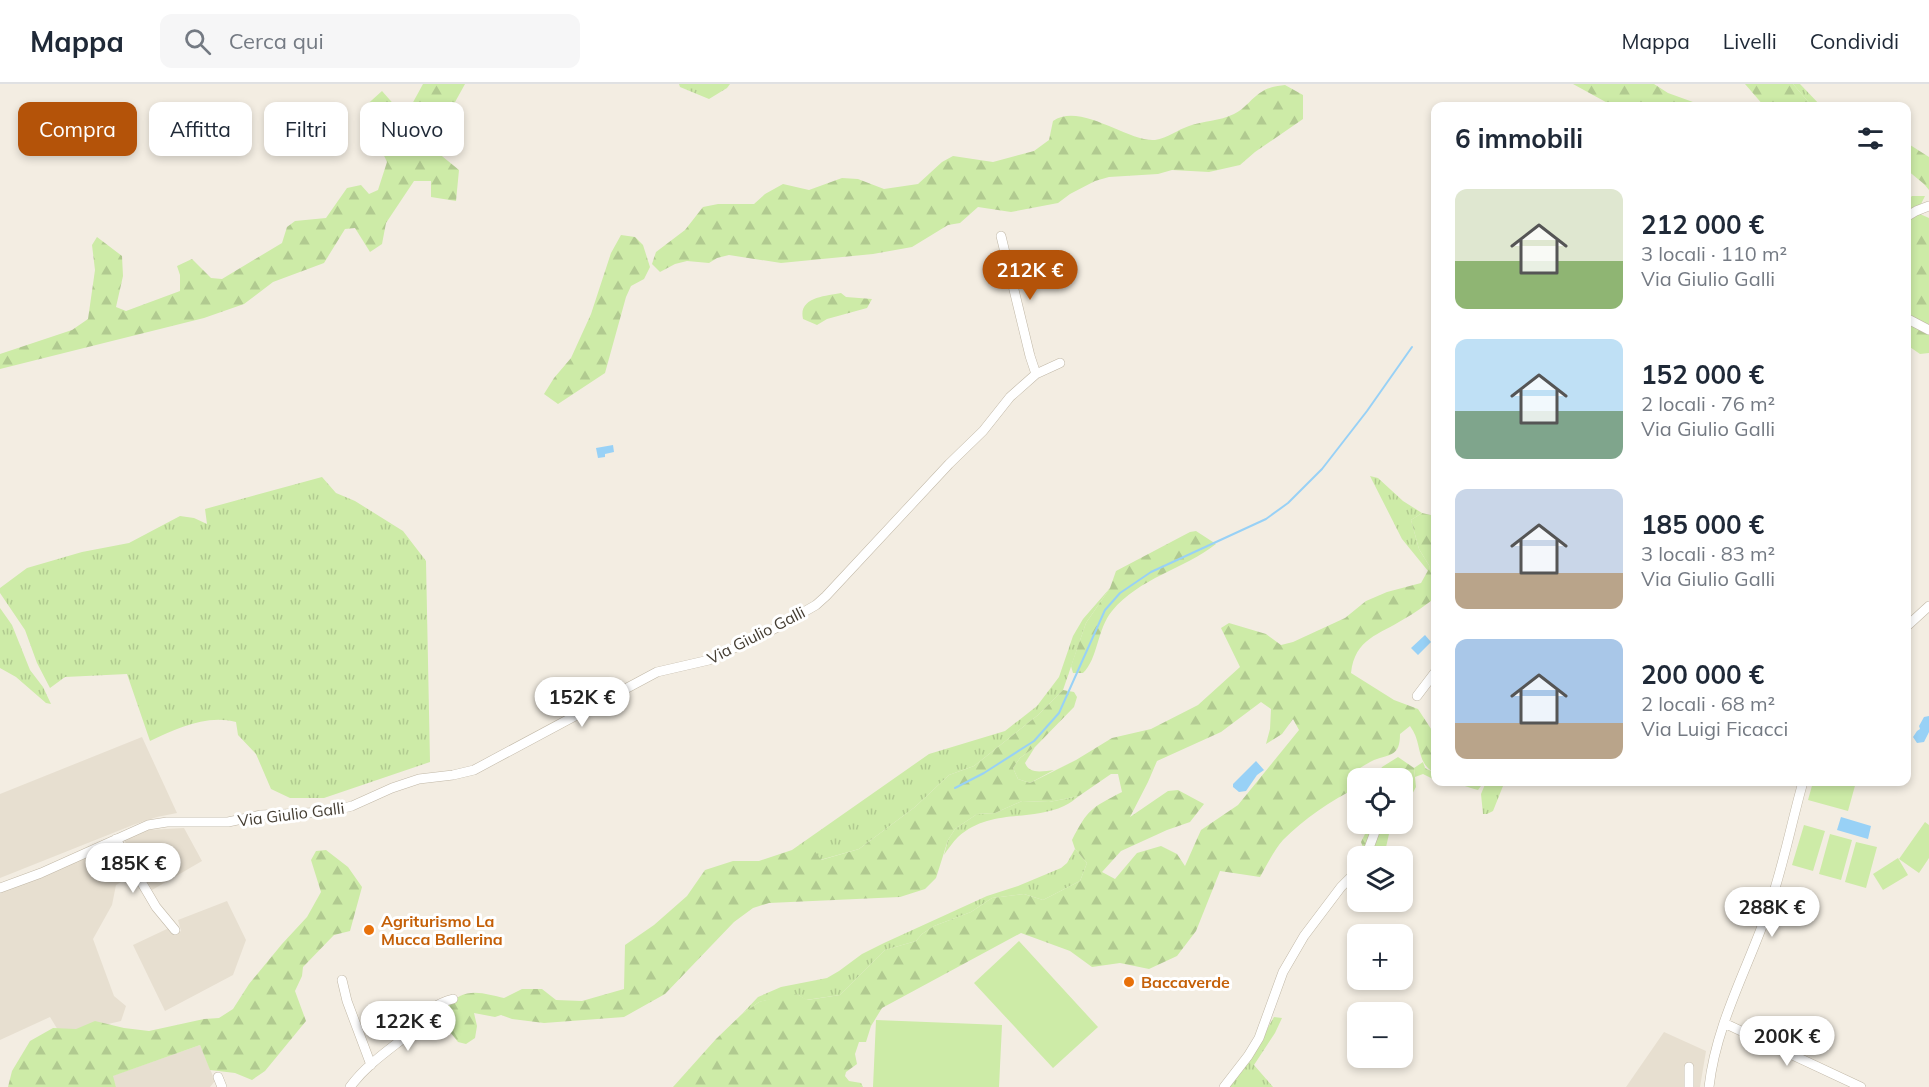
<!DOCTYPE html>
<html lang="it">
<meta charset="utf-8">
<style>
:root{--surface:#fff;--page:#f6f6f7;--text:#1f2937;--muted:#747a83;--line:#e0e1e3;--accent:#b45309}
body{margin:0;font-family:Mulish,sans-serif;background:var(--page);color:var(--text);height:100vh;display:flex;flex-direction:column;font-size:22px;white-space:nowrap}
*{box-sizing:border-box;margin:0}
p{font-size:20px;color:var(--muted)}
.icon{flex:none;width:33px;height:33px;fill:none;stroke:currentColor;stroke-width:2;stroke-linecap:round;stroke-linejoin:round}
.map{position:relative;flex:1;overflow:hidden}
.details{position:absolute;left:1431px;top:18px;width:480px;height:684px;display:flex;flex-direction:column;background:var(--surface);border-radius:12px;box-shadow:0 3px 9px #0003}
.details>*{flex:none}
.guide{position:absolute;left:18px;top:18px;width:570px;height:54px;display:flex;gap:12px}
.tools{position:absolute;left:1347px;top:684px;display:grid;gap:12px}
.tools a{display:grid;place-items:center;width:66px;height:66px;border-radius:12px;background:var(--surface);box-shadow:0 3px 9px #0003;font-size:30px}
.price{position:absolute;translate:-50% -51px;padding:0 14px;border-radius:21px;background:#fff;color:#222;font-size:20px;line-height:39px;filter:drop-shadow(0 2px 3px #0008)}
.price::after{content:'';position:absolute;left:50%;top:36px;width:18px;height:14px;margin-left:-9px;background:inherit;clip-path:polygon(0 0,100% 0,50% 100%)}
.price.current{background:var(--accent);color:#fff}
ul{padding:0;list-style:none}
li{display:flex;align-items:center;gap:18px;height:150px;padding:0 24px}
li span{display:grid;place-items:center;flex:none;width:168px;height:120px;border-radius:12px;color:#555}
li>.icon{margin-inline-start:auto}
span .icon{width:72px;height:72px;fill:#fffc;stroke-width:1}
li b{font-size:26px}
h2{display:flex;justify-content:space-between;align-items:center;height:72px;padding:0 24px;font-size:26px}
.chip{padding:0 21px;border-radius:12px;background:var(--surface);box-shadow:0 3px 9px #0003;font-size:21px;line-height:54px}
.chip.current{background:var(--accent);color:#fff}
header{display:flex;align-items:center;gap:36px;box-sizing:border-box;height:84px;padding:0 30px;background:var(--surface);border-bottom:2px solid var(--line)}
header strong{font-size:28px}
nav{display:flex;gap:33px;margin-inline-start:auto;font-size:21px}
.search{width:420px;height:54px;background:var(--page);display:flex;align-items:center;gap:15px;box-sizing:border-box;padding:0 21px;border-radius:12px;color:var(--muted);font-size:22px}
.map>svg:first-child{display:block}
.residential{fill:#e7dfd0}
.grass{fill:url(#grass-tufts)}
.forest{fill:url(#forest-firs);fill-rule:evenodd}
.green{fill:#cdeba7}
.water{fill:#98d1f6}
.lines{fill:none;stroke-linecap:round;stroke-linejoin:round}
.stream{stroke:#98d1f6;stroke-width:2}
.minor-casing{stroke:#c1b8a7;stroke-width:10}
.minor{stroke:#fff;stroke-width:9}
.food-dot{fill:#e8710a;stroke:#fff;stroke-width:2}
.labels{text-anchor:middle;stroke-width:6;stroke-linejoin:round;paint-order:stroke}
.street-label{font-size:16px;fill:#443d32;stroke:#fff}
.food-label{font-size:16px;font-weight:bold;fill:#c56008;stroke:#fff;text-anchor:start}
</style>
<header>
<strong>Mappa</strong>
<div class="search"><svg class="icon" aria-label="search" viewBox="0 0 24 24"><circle cx="10" cy="10" r="6"/><path d="M15 15l6 6"/></svg>Cerca qui</div>
<nav><a>Mappa</a><a>Livelli</a><a>Condividi</a></nav>
</header>
<div class="map">
<svg width="1929" height="1003" viewBox="0 0 1929 1003">
<defs>
<pattern id="grass-tufts" width="24" height="20" patternUnits="userSpaceOnUse" patternTransform="scale(1.5)"><rect width="24" height="20" fill="#cdeba7"/><path d="M3 7l-1-3M5 7V3M7 7l1-3M15 17l-1-3M17 17v-4M19 17l1-3" fill="none" stroke="#b1ca90"/></pattern>
<pattern id="forest-firs" width="22" height="20" patternUnits="userSpaceOnUse" patternTransform="scale(1.5)"><rect width="22" height="20" fill="#cdeba7"/><path d="M5 1l3.5 6h-7zM16 11l3.5 6h-7z" fill="#b1ca90"/></pattern>
</defs>
<rect width="100%" height="100%" fill="#f3ede2"/>
<path class="residential" d="M142 653 177 729 157 733 133 741 0 794V710Z
M184 744 202 777 152 806 124 756 148 746Z
M115 760 133 791 116 801 112 821 93 855 114 912 126 922 121 937 61 951 50 933 0 956V809L49 790Z
M227 817 246 856 233 891 165 927 133 861 169 844 174 851 181 847 178 836Z
M1664 948 1706 967 1700 1003H1626Z
M200 961 215 997 210 1003H116L112 992Z"/>
<path class="grass" d="M679 0H730L727 4 709 15 680 3Z
M1793 0H1800L1821 22H1812Z
M1370 392 1378 394 1403 417 1422 429 1411 436 1419 465 1430 483 1428 487 1402 455Z
M322 393 336 409 355 417 403 447 426 477 430 678 324 714H290L271 705 256 670 238 651 236 638C206 630 176 645 150 657L127 590 65 593 50 604 37 579 25 546 0 509V504L27 484 82 468 129 459 180 432 194 434 207 440 205 425Z
M1110 504 1086 539 1063 606 1038 631 974 682 949 691 915 723 859 765 820 776 814 767 792 766 929 670 1005 647 1037 622 1059 593 1073 552 1083 535Z
M0 524 12 541 30 586 43 603 51 620 46 619 16 593 0 584Z
M1035 663 1025 679C1030 691 1043 687 1054 686L1030 699 1018 695 1013 684 1020 674Z
M1423 678 1425 684 1435 689V696L1423 690 1415 693 1414 684Z
M1449 698H1484L1478 706C1468 704 1460 699 1449 698Z
M1486 698 1503 702 1493 727 1487 730H1483L1481 710Z
M1079 712C1075 715 1069 720 1064 722 1030 738 990 724 958 753 953 758 948 765 944 771L948 756 955 745 977 730 995 729 1022 717 1049 718Z
M1075 765 1087 779 1080 797 1043 816 1024 810 992 814 971 828 934 842 922 850 916 857 885 866 840 911 806 916 797 910 759 918 742 930 758 913 781 903 827 894 839 887 862 870 884 859 987 812 1018 802 1061 784 1067 779Z
M1274 933 1282 934 1275 949 1254 981 1273 1003H1229L1262 954Z"/>
<path class="forest" d="M423 0H465L449 29 437 68 459 86 456 117 431 113V97H414L386 139 382 160 370 168 355 144 345 145 324 179 273 198 244 220 204 234 0 285V270L72 246 88 235 95 186 92 161 97 153 122 172 123 192 116 223 126 227 180 207V191L177 182 192 175 211 194 222 195 282 159 287 143 295 137 326 134 347 104 361 101 369 110 378 106 387 78 362 25 382 7 405 33Z
M1573 0H1654L1668 9 1704 22H1613Z
M1745 0H1793L1812 22H1764Z
M1285 1 1303 11V35L1255 68 1240 81 1209 88 1172 86 1158 90 1109 93 1095 97 1070 110 1058 119 1011 128 978 123 960 139 948 141 912 163 873 170 781 179 729 171 717 174 709 179 687 177 675 180 660 188 652 180 656 168 685 146 703 123 718 120H754L765 110 783 100 809 106 842 94 858 95 884 105 918 100 942 78 953 72 993 78 1034 67 1049 56 1053 37C1081 18 1127 58 1155 56 1168 54 1177 46 1189 42 1203 37 1220 37 1234 30 1245 25 1252 13 1263 7 1269 3 1278 2 1285 1Z
M1907 59 1929 73V106L1924 100 1907 86Z
M1912 112H1925L1920 122V130L1929 134V269L1920 270 1907 261V241L1911 236V230L1907 225V116Z
M621 151 635 153 643 161 650 183 644 195 631 202 626 213 605 289 558 320 544 310 554 294 571 274 591 230 611 169Z
M841 209 846 213 872 215 867 224 827 235 817 241 803 235C798 213 826 212 841 209Z
M1422 429 1435 432V514C1425 521 1415 529 1404 535 1379 551 1355 554 1351 589L1394 616 1418 625 1435 651V689C1415 679 1423 659 1410 642L1400 650C1400 672 1391 670 1374 676 1370 678 1365 681 1360 684L1372 691 1370 694H1358L1357 704C1331 716 1304 735 1283 756 1274 766 1267 781 1260 793L1220 787 1196 847 1177 872 1149 885 1120 879 1092 883 1070 867 1021 849 882 924 871 942 866 958H859L855 970 857 980 846 988 845 992 849 997 861 999 863 1003H673L716 955 742 930 759 918 788 910H797L807 916 840 911 885 866 916 857 922 850 934 842 971 828 992 814 1024 810 1043 816 1080 797 1087 779 1075 765 1072 756C1088 725 1091 724 1122 708L1118 690H1111L1079 712 1049 718 1022 717 995 729 977 730 955 745 948 756 936 794 925 805 900 813 769 819 753 824 734 838 665 910 624 933 544 939 512 935 501 931 495 933 474 929 477 942 475 954 466 960 458 958C451 947 441 942 433 933L435 925C453 924 448 919 460 912 474 905 490 911 504 914L522 905H542L556 916 582 917 624 905 625 861 654 841 687 812 705 786 733 777H759L792 766H814L821 776 859 765 915 723 949 691 974 682 1038 631 1063 606 1074 608 1077 613 1074 623 1035 663 1020 674 1013 684 1018 695 1030 699 1076 676 1112 654 1151 645 1198 621 1240 583 1221 544 1229 539 1266 550 1281 561 1293 558 1345 534 1366 517 1387 508 1421 499 1430 483 1419 465 1411 436ZM1261 618 1271 625 1270 645 1266 660 1282 650 1293 635 1299 646 1238 721 1201 746 1185 782 1177 770 1161 762 1137 769 1115 795 1102 788 1121 767 1167 746 1190 738 1204 720 1178 706 1168 707 1130 733 1148 698 1157 677 1221 648Z
M1196 447 1216 460C1184 485 1139 494 1112 527 1097 545 1098 575 1083 589H1073L1071 582 1086 539 1110 504 1116 487 1190 448Z
M1398 673 1414 684 1416 703 1403 727 1402 694H1376L1382 683Z
M1370 740H1395L1389 750 1384 772H1366L1361 758Z
M326 766 348 783 362 803 350 847 334 851 303 883 302 892 295 907 306 937 265 987 252 996 235 989 210 986 200 961 113 992 116 1003H8L12 987 30 957 53 944 76 945 95 937 124 944 149 947 204 935 219 934 233 925 249 900 282 860 307 833 321 808 311 776 316 767Z"/>
<path class="green" d="M1813 698H1856L1848 727 1808 716Z
M1925 738 1929 741V774L1919 789 1899 775Z
M1804 741 1825 747 1813 787 1792 781Z
M1830 750 1852 756 1841 796 1819 790Z
M1856 758 1877 763 1866 804 1845 798Z
M1898 774 1908 791 1883 806 1873 790Z
M1019 857 1098 943 1053 984 974 899Z
M876 936 1002 941 999 1003H873Z"/>
<path class="water" d="M613 361 614 368 605 370V373L598 374 596 364Z
M1425 551 1431 558 1418 571 1411 564Z
M1929 632V648L1924 658 1917 659 1913 653 1917 647 1920 645 1919 642 1924 633Z
M1256 677 1264 686 1257 691 1246 707 1239 708 1233 703V700Z
M1841 733 1871 742 1868 755 1837 746Z"/>
<g class="lines">
<path class="stream" d="M955 704 984 689 1034 657 1059 629 1105 526 1120 509 1151 488 1266 435 1288 419 1322 385 1367 327 1412 263"/>
<defs>
<path id="minor" d="M1906 133 1916 127 1929 122
M1001 152 1030 272 1036 290
M1906 234 1929 246
M1906 543 1929 522
M1417 612 1436 587
M116 755 156 823 175 846
M1366 772 1376 745
M0 804 41 789 148 741 167 738H228L261 731 327 728 352 722 392 704 419 695 453 691 474 686 657 588 709 576 776 544 816 521 826 512 949 380 983 347 1010 313 1036 290 1060 279
M342 896 347 917 371 981
M1724 939 1861 1003
M1689 983V1003
M218 993 222 1003
M350 1003C366 981 389 966 410 949 428 934 426 922 453 915
M1224 1003 1248 972 1259 954 1283 888 1304 852 1341 803 1358 786
M1709 1003C1716 940 1748 884 1768 826 1783 784 1791 740 1803 698"/>
</defs>
<use href="#minor" class="minor-casing"/>
<use href="#minor" class="minor"/>
</g>
<g class="food-dot">
<circle cx="369" cy="846" r="6"/>
<circle cx="1129" cy="898" r="6"/>
</g>
<g class="labels">
<g class="street-label">
<text transform="translate(756 551) rotate(-27)" y="6">Via Giulio Galli</text>
<text transform="translate(291 730) rotate(-7)" y="6">Via Giulio Galli</text>
</g>
<g class="food-label">
<text x="381" y="843">Agriturismo La<tspan x="381" dy="18">Mucca Ballerina</tspan></text>
<text x="1141" y="904">Baccaverde</text>
</g>
</g>
</svg>
<div class="tools">
<a><svg class="icon" aria-label="locate" viewBox="0 0 24 24"><circle cx="12" cy="12" r="6"/><path d="M12 2v4M12 18v4M2 12h4M18 12h4"/></svg></a>
<a><svg class="icon" aria-label="layers" viewBox="0 0 24 24"><path d="M12 4l9 5-9 5-9-5zM3 14l9 5 9-5"/></svg></a>
<a>+</a>
<a>−</a>
</div>
<b class="price current" style="left:1030px;top:217px">212K €</b>
<b class="price" style="left:582px;top:644px">152K €</b>
<b class="price" style="left:133px;top:810px">185K €</b>
<b class="price" style="left:1772px;top:854px">288K €</b>
<b class="price" style="left:408px;top:968px">122K €</b>
<b class="price" style="left:1787px;top:983px">200K €</b>
<div class="guide">
<a class="chip current">Compra</a>
<a class="chip">Affitta</a>
<a class="chip">Filtri</a>
<a class="chip">Nuovo</a>
</div>
<section class="details">
<h2>6 immobili<svg class="icon" aria-label="filters" viewBox="0 0 24 24"><path d="M4 7h16M4 17h16"/><circle cx="9" cy="7" r="2"/><circle cx="15" cy="17" r="2"/></svg></h2>
<ul>
<li><span style="background:linear-gradient(#dfe7d0 60%,#8fb573 0)"><svg class="icon" aria-label="home" viewBox="0 0 24 24"><path d="M3 11l9-7 9 7M6 9v11h12V9"/></svg></span><div><b>212 000 €</b><p>3 locali · 110 m²</p><p>Via Giulio Galli</p></div></li>
<li><span style="background:linear-gradient(#bfe0f5 60%,#7fa58c 0)"><svg class="icon" aria-label="home" viewBox="0 0 24 24"><path d="M3 11l9-7 9 7M6 9v11h12V9"/></svg></span><div><b>152 000 €</b><p>2 locali · 76 m²</p><p>Via Giulio Galli</p></div></li>
<li><span style="background:linear-gradient(#c9d6e8 70%,#b9a48a 0)"><svg class="icon" aria-label="home" viewBox="0 0 24 24"><path d="M3 11l9-7 9 7M6 9v11h12V9"/></svg></span><div><b>185 000 €</b><p>3 locali · 83 m²</p><p>Via Giulio Galli</p></div></li>
<li><span style="background:linear-gradient(#a9c7e8 70%,#b9a48a 0)"><svg class="icon" aria-label="home" viewBox="0 0 24 24"><path d="M3 11l9-7 9 7M6 9v11h12V9"/></svg></span><div><b>200 000 €</b><p>2 locali · 68 m²</p><p>Via Luigi Ficacci</p></div></li>
</ul>
</section>
</div>
